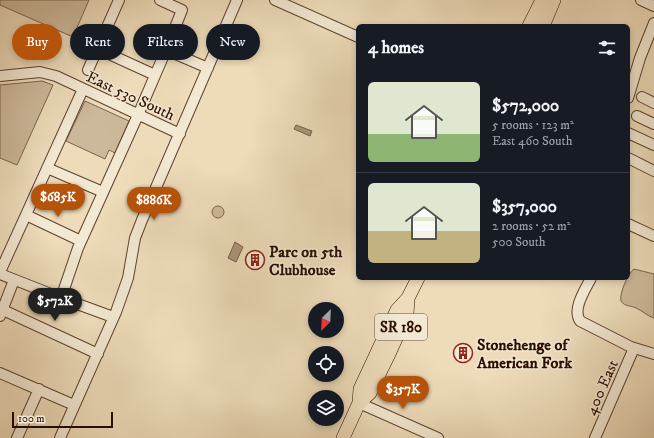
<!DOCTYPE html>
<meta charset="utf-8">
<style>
:root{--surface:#171b24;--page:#242831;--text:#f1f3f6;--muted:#9ea1a6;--line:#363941;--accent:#b45309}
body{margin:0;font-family:"IM FELL DW Pica",serif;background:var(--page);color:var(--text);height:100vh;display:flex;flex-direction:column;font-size:15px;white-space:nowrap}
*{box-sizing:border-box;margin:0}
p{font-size:13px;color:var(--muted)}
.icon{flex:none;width:22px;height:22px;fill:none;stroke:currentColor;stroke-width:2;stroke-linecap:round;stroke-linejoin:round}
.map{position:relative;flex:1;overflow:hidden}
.drawer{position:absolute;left:356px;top:24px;width:274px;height:256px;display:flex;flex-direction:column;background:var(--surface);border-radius:6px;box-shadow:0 2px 6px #0003}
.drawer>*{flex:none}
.banner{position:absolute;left:12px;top:24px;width:284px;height:36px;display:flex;gap:8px}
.needle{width:26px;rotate:204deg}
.buttons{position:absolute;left:308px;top:302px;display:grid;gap:8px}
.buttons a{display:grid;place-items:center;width:36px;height:36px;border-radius:50%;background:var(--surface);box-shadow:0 2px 6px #0003;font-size:20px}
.scale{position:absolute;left:12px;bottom:10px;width:101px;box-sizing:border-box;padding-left:4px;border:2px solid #2b0e00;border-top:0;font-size:11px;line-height:14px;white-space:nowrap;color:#2b0e00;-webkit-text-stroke:3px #f3e8d2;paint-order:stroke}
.price{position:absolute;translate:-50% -34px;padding:0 9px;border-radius:14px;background:var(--accent);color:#fff;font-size:13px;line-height:26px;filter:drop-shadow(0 1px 2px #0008)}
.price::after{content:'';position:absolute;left:50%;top:24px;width:12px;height:9px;margin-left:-6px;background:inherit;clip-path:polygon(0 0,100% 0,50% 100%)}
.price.current{background:#222;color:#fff}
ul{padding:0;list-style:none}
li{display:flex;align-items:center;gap:12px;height:100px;padding:0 12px}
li+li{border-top:1px solid var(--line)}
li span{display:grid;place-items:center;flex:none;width:112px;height:80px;border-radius:6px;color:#555}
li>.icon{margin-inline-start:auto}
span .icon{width:48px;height:48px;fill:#fffc;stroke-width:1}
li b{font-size:17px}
h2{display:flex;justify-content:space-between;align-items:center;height:48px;padding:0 12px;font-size:17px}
.tag{padding:0 14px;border-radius:18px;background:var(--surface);box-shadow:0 2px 6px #0003;font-size:14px;line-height:36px}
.tag.current{background:var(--accent);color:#fff}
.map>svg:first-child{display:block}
.green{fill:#ccb89a;stroke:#7c634d}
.water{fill:#ab957a;stroke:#785f49}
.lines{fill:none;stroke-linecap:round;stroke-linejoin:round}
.minor-casing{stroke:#5c412e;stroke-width:12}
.major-casing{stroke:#2b0e00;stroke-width:14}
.minor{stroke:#f3e8d2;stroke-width:10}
.major{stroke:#eddbb9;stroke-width:13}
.labels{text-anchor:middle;stroke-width:3;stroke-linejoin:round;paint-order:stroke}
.shield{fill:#f3e8d2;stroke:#674f3f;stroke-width:1}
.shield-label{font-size:15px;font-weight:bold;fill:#2b0e00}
.street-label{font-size:16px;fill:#2b0e00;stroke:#f3e8d2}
.poi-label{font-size:16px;font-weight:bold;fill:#2b0e00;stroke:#f3e8d2;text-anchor:start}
</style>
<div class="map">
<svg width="654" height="438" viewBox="0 0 654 438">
<rect width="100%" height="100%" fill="#eddbb9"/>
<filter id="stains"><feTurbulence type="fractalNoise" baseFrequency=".005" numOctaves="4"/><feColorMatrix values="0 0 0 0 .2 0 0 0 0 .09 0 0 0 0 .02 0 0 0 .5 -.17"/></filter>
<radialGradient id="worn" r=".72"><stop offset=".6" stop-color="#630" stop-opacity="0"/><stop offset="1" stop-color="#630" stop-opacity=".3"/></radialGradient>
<path class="green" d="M0 0H89L73 37 0 5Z
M42 81 53 85 17 165 0 158V85Z
M85 101 129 121 115 153 109 150 105 159 66 141Z
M212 212a6 6 0 1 1 12 0a6 6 0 1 1-12 0Z
M634 269 654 274V318C647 316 643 311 636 308 630 305 625 307 621 301 619 294 628 273 634 269Z"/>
<path class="water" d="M296 125 312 131 310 136 294 129Z
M235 242 243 247 236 262 228 258Z"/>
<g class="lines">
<defs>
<path id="minor" d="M160 0 182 10 166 50 208 68
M275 0 358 37
M641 0 654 6
M98 49 155 75
M88 70 119 0
M0 76 40 72 56 76 180 134
M642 97 654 103
M628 98 640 58 654 23
M637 116 654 124
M628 133 654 145
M628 158 654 171
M47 168 103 192
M26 215 81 241
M628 224 654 236
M0 272 83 89
M0 274 61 298
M591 278C585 290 572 309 580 321L631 347 654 354
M3 310 98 354
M0 316 14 280
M113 317 61 298 78 248 138 115 166 50
M0 373 74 405
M359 403 438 438
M17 438 39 389
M60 438 116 312 128 278 135 238 142 220 237 0
M595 438 634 348"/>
<path id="major" d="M529 26 542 0
M543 26 554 0
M359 403 370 393 388 356 407 314 408 298
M343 438 359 403 360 389 395 314 397 310 408 298 418 278"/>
</defs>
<use href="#minor" class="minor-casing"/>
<use href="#major" class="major-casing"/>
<use href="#minor" class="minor"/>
<use href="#major" class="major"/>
</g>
<defs>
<symbol id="building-ring" viewBox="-11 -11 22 22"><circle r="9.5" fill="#f3e8d2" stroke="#8f2418" stroke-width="1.5"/><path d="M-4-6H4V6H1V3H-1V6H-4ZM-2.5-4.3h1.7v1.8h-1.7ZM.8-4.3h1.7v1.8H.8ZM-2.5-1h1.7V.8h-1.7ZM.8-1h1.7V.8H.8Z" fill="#8f2418"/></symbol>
</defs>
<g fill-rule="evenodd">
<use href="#building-ring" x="244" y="249" width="22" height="22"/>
<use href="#building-ring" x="452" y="342" width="22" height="22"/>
</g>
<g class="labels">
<rect class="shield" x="375" y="314" width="52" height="26" rx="3"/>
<g class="shield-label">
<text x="401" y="332">SR 180</text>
</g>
<g class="street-label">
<text transform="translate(131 95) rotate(25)" y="6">East 530 South</text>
<text transform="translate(601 387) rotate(-66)" y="6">400 East</text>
</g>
<g class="poi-label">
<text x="269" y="257">Parc on 5th<tspan x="269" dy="18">Clubhouse</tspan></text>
<text x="477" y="350">Stonehenge of<tspan x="477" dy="18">American Fork</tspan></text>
</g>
</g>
<rect width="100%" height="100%" filter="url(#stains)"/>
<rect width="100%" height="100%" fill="url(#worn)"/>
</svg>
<div class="buttons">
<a><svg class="needle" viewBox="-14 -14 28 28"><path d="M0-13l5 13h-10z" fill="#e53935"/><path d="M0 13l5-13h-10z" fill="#9ea1a6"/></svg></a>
<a><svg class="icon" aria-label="locate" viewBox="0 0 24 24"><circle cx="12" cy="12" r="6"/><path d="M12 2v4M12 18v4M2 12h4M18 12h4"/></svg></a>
<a><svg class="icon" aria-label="layers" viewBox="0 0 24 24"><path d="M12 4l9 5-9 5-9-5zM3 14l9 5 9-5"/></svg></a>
</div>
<div class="scale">100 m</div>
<b class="price" style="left:58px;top:218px">$685K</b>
<b class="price" style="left:154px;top:221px">$886K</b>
<b class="price current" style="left:55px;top:322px">$572K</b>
<b class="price" style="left:403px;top:410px">$357K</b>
<div class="banner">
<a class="tag current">Buy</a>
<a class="tag">Rent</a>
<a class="tag">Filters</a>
<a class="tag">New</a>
</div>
<section class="drawer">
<h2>4 homes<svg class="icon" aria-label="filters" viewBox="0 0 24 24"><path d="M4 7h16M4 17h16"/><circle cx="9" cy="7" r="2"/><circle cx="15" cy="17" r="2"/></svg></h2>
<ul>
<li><span style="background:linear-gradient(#dfe7d0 65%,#8fb573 0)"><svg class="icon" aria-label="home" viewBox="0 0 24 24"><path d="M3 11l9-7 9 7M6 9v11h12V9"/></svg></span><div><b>$572,000</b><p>5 rooms · 123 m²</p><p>East 460 South</p></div></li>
<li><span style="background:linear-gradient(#dfe7d0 60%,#c2b280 0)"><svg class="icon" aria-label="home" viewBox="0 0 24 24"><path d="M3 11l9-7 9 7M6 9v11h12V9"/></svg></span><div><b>$357,000</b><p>2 rooms · 52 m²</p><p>500 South</p></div></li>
</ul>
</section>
</div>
